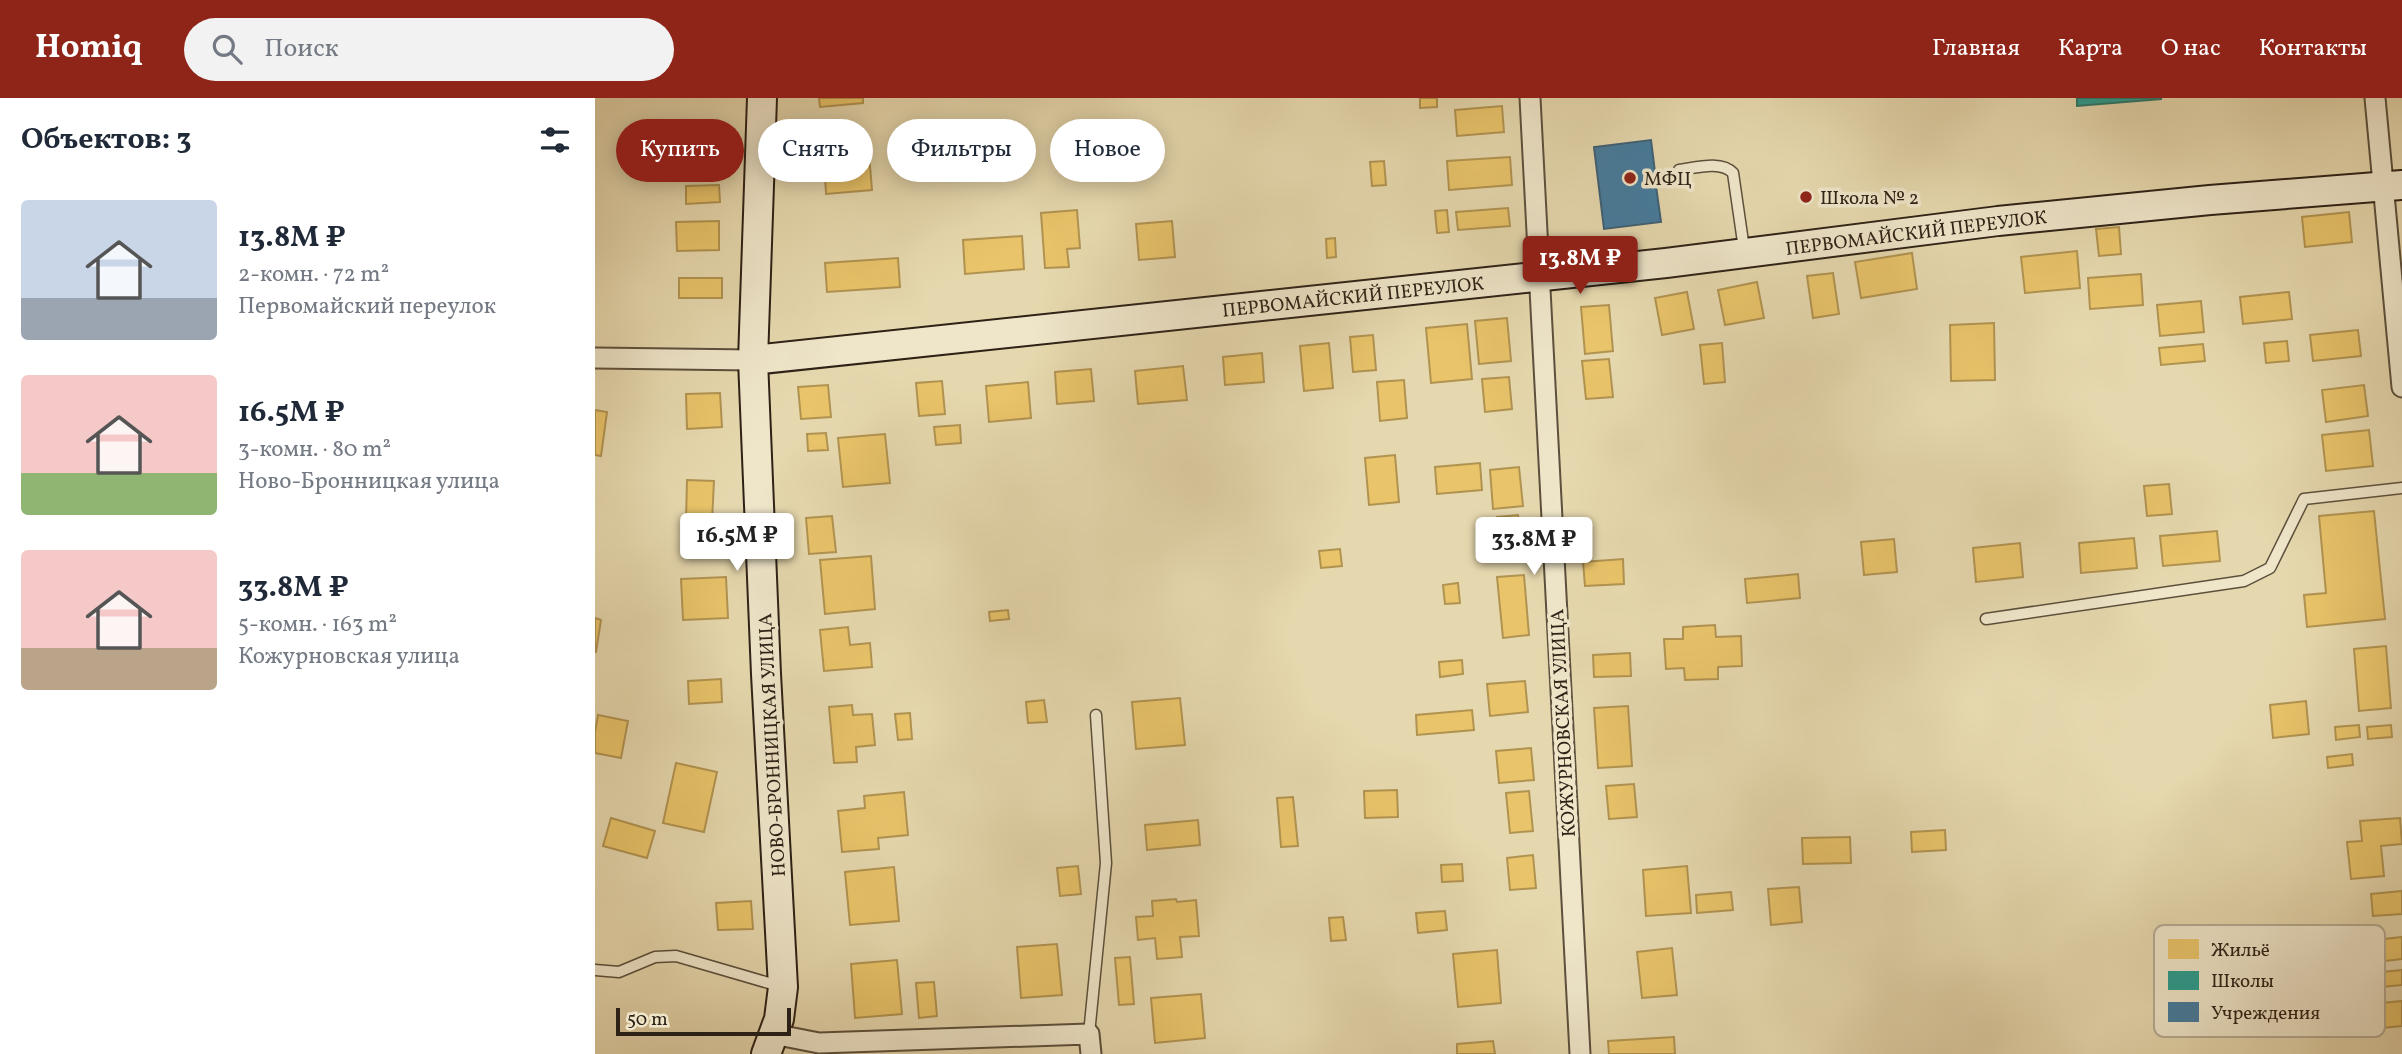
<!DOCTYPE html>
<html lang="ru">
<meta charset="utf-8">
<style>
:root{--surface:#fff;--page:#f2f2f3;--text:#1f2937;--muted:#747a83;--accent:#8f2418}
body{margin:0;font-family:Vollkorn,serif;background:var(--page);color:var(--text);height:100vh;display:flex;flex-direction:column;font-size:26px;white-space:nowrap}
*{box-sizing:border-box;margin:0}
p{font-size:23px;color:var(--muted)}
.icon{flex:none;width:38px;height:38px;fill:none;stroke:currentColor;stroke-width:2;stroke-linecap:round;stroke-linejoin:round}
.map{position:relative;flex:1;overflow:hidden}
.panel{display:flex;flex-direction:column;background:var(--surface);width:595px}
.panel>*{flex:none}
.top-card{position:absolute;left:21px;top:21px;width:665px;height:63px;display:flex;gap:14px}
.scale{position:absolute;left:21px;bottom:18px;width:175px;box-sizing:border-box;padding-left:7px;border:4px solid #2e2217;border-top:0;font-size:19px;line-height:24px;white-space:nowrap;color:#2e2217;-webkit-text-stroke:5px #efe6ca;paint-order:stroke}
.price{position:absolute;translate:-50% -60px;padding:0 16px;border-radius:7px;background:#fff;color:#222;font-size:23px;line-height:46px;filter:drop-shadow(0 2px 4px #0008)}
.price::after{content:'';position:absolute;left:50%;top:42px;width:21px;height:16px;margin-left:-10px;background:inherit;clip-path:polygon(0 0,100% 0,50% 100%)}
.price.active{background:var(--accent);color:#fff}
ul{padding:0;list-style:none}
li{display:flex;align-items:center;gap:21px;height:175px;padding:0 21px}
li span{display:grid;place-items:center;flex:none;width:196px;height:140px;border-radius:7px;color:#555}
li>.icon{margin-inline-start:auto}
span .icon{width:84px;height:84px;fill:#fffc;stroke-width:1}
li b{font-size:30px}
h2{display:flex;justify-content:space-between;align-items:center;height:84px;padding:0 21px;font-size:30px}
.pill{padding:0 24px;border-radius:32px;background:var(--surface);box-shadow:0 4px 18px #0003;font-size:24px;line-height:63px}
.pill.active{background:var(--accent);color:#fff}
header{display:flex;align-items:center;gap:42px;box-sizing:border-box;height:98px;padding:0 35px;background:var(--accent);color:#fff}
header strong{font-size:33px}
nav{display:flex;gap:38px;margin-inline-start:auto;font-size:24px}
.search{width:490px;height:63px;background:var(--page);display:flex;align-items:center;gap:18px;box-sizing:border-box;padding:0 24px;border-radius:38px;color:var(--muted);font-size:26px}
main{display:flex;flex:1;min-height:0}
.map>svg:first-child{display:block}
.homes{fill:#e9c46a;stroke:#b19351;stroke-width:2}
.schools{fill:#2a9d8f;stroke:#2b786b;stroke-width:2}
.public{fill:#457b9d;stroke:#3e6075;stroke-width:2}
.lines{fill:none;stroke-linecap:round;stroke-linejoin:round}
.lane-casing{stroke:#5c503d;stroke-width:13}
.street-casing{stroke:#5c503d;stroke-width:23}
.secondary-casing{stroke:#2e2217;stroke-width:32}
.lane{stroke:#efe6ca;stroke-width:10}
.street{stroke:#efe6ca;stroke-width:19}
.secondary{stroke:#efe6ca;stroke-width:28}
.poi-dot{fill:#8f2418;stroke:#efe6ca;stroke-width:2.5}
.labels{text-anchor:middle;stroke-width:7;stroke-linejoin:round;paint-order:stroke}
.poi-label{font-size:19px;fill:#2e2217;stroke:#efe6ca;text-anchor:start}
.street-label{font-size:19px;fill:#2e2217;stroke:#efe6ca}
.key{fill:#efe6ca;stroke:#b5ab94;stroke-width:2}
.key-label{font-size:19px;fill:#2e2217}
</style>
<header>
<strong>Homiq</strong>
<div class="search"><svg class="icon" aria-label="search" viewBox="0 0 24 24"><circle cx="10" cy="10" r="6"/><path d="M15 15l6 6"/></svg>Поиск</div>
<nav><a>Главная</a><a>Карта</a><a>О нас</a><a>Контакты</a></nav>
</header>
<main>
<section class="panel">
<h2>Объектов: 3<svg class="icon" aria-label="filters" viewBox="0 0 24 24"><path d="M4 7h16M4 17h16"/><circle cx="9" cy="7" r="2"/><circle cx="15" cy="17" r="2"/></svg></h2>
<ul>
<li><span style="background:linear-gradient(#c9d6e8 70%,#9aa5b1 0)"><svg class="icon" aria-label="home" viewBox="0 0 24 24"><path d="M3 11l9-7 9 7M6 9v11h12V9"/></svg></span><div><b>13.8M ₽</b><p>2-комн. · 72 m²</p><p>Первомайский переулок</p></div></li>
<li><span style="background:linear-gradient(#f6c9c9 70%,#8fb573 0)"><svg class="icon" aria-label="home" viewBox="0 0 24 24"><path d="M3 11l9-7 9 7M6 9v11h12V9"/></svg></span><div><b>16.5M ₽</b><p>3-комн. · 80 m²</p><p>Ново-Бронницкая улица</p></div></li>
<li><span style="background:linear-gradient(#f6c9c9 70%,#b9a48a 0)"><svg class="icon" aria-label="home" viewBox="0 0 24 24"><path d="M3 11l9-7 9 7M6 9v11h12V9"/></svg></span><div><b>33.8M ₽</b><p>5-комн. · 163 m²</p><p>Кожурновская улица</p></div></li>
</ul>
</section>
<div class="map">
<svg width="1807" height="956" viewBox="0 0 1807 956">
<rect width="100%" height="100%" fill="#e6d8ae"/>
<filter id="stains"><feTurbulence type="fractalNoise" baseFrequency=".00286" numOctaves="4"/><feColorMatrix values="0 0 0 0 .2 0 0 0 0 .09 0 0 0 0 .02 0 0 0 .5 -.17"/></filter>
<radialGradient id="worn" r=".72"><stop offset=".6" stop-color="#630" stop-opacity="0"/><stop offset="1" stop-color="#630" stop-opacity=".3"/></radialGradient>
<path class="homes" d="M224 0H268V5L225 9Z
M825 0H842V9L825 10Z
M907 8 909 34 862 38 860 12Z
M123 32 124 56 90 57V33Z
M274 56 277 92 231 96 229 60Z
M915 59 917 87 854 92 852 63Z
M789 63 791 87 777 88 775 64Z
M124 87 125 104 91 106V88Z
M913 110 915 128 863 132 861 114Z
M482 112 485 150 472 151 474 169 450 170 446 115Z
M852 112 854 134 842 135 840 113Z
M1754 114 1757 144 1710 149 1707 119Z
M124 123V152L82 153 81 124Z
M577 123 580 159 544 162 541 126Z
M1524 129 1526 156 1504 158 1501 131Z
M427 138 429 171 370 176 368 142Z
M740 140 741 159 732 160 731 141Z
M1482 153 1485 190 1430 195 1426 159Z
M1317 155 1322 191 1266 200 1260 164Z
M303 160 305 189 232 194 230 165Z
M1238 175 1244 216 1218 220 1212 178Z
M1546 176 1548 207 1495 211 1493 180Z
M84 180H127V200H84Z
M1162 184 1169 220 1130 227 1123 192Z
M1092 194 1099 231 1067 237 1060 200Z
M1694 194 1697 221 1648 226 1645 199Z
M1606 203 1609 234 1565 238 1562 207Z
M1014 207 1018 253 990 256 986 209Z
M912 220 916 263 884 266 880 223Z
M1399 225 1400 282 1356 283 1355 227Z
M872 226 877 281 836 285 831 230Z
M1763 232 1766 258 1718 263 1715 237Z
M778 237 781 272 758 274 755 239Z
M1692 243 1694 263 1671 265 1669 245Z
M734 245 738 290 709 293 705 248Z
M1127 245 1130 284 1109 286 1105 247Z
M1608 246 1610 263 1566 267 1564 250Z
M667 255 669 284 630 287 628 259Z
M1014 261 1018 299 991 301 987 263Z
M588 268 592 302 543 306 540 273Z
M496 271 499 303 462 306 460 274Z
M914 279 917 311 890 314 887 281Z
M809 282 812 320 785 323 782 284Z
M347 283 350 316 324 318 321 285Z
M433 284 436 320 394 324 391 288Z
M233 287 236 319 206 321 203 289Z
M1769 287 1773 318 1731 324 1727 292Z
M125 295 127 329 92 331 91 296Z
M0 312 12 314 6 358 0 357Z
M365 327 366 345 341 347 339 329Z
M1774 332 1778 368 1731 373 1727 337Z
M231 335 233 352 213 353 212 336Z
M290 336 295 385 248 389 243 340Z
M800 357 804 404 774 407 770 360Z
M885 365 887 392 842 396 840 369Z
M924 369 928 408 898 411 895 372Z
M92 382 119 383 117 423 91 422Z
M1574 386 1577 416 1552 418 1549 388Z
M1779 413 1790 521 1712 529 1709 497 1731 495 1724 418Z
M923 417 926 448 905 450 902 419Z
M237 418 241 454 214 456 211 420Z
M1622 433 1625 463 1568 468 1565 438Z
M1539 440 1542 470 1486 475 1484 445Z
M1299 441 1302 474 1269 477 1266 444Z
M1425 445 1428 479 1381 484 1378 450Z
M745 451 747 468 726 470 724 453Z
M276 458 280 511 230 516 225 462Z
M1028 461 1029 486 990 488 988 464Z
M1203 476 1205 500 1152 505 1150 481Z
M929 477 934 537 908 540 902 479Z
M131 479 133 520 88 522 86 481Z
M863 485 865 505 850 506 848 487Z
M413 512 414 521 395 523 394 514Z
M0 520 6 522 1 554H0Z
M1120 527 1121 539 1146 538 1147 568 1123 569V581L1090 582 1089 570 1071 571 1069 541H1088V529Z
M253 529 255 547 275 545 277 569 229 573 225 532Z
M1791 548 1796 610 1764 613 1759 551Z
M1035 555 1036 578 999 579 998 557Z
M867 562 868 576 845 579 844 564Z
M126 581 127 604 94 606 93 583Z
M930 583 933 614 895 618 892 586Z
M585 600 590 647 541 651 537 604Z
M449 602 452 624 433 625 431 604Z
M1711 603 1714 636 1678 640 1675 607Z
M257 607 258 617 277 616 280 647 261 649 262 664 239 665 234 609Z
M1033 608 1037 668 1003 670 999 610Z
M877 612 879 632 822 637 821 617Z
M315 615 317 641 303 642 300 616Z
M3 617 33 623 26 660 0 655V634Z
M1764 627 1765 639 1741 642 1740 629Z
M1796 627 1797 639 1773 641 1772 629Z
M936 650 939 682 904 685 901 653Z
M1757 656 1758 667 1733 670 1732 659Z
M81 665 122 674 109 734 68 725Z
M1039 686 1042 719 1014 721 1011 688Z
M802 692 803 719 770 720 769 693Z
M934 693 938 733 915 735 911 695Z
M309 694 313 737 283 740 284 751 247 754 243 713 270 710 269 698Z
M698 699 703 748 686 749 682 700Z
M16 720 60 733 52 760 8 748Z
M1805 720 1807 746 1786 748 1789 778 1756 781 1752 744 1767 743 1765 723Z
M603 722 605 747 552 752 550 727Z
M1350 732 1351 752 1317 754 1316 734Z
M1255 739 1256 765 1208 766 1207 740Z
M938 757 941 790 915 792 912 760Z
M867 766 868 783 847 784 846 767Z
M483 768 486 796 465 798 462 770Z
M1092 768 1096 815 1051 818 1048 772Z
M299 769 304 823 255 827 250 774Z
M1204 789 1207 824 1176 827 1173 791Z
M1807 793V816L1778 818 1776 796Z
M1136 794 1138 812 1102 815 1101 797Z
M581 801 582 804 601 802 604 838 585 839 587 859 562 861 560 840 543 842 541 819 558 818 557 803Z
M156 803 158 831 123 832 121 805Z
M850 813 852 832 823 835 821 815Z
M748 819 751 842 736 843 734 820Z
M1807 839V861L1782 864 1780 842Z
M462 846 467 897 426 900 422 849Z
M1077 850 1082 897 1047 900 1042 854Z
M902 852 906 905 863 909 858 856Z
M535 859 539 906 524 907 520 860Z
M302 862 307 916 260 920 256 866Z
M1807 872V887L1746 893 1745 878Z
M339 884 342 918 324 920 321 885Z
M606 896 610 940 560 945 556 900Z
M1807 903V928L1767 932 1765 907Z
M1079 939 1080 956H1014L1013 943Z
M898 943 900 956H862V946Z"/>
<path class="schools" d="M1482 0H1566V1L1482 8Z"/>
<path class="public" d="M1056 42 1060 74 1066 73 1067 87 1061 88 1066 124 1009 131 999 49Z"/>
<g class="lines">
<defs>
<path id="lane" d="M1084 72C1100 70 1126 62 1138 75L1149 151
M1391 521 1649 483 1675 470 1709 401 1807 390
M0 872 24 874 60 859 81 858 184 888
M494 936 511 765 501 617"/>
<path id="street" d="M935 0 985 956
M1780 0 1807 289
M0 260 158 262
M178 936 224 945 494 936 496 956"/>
<path id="secondary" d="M167 0 158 262 171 576 188 889 184 921 171 956
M158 262 1071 165 1403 123 1615 102 1807 87"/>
</defs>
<use href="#lane" class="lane-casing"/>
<use href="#street" class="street-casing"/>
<use href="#secondary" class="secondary-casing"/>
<use href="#lane" class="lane"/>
<use href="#street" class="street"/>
<use href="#secondary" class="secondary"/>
</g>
<g class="poi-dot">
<circle cx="1035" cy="80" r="7"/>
<circle cx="1211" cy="99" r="7"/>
</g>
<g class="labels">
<g class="poi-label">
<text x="1049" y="87">МФЦ</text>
<text x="1225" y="106">Школа № 2</text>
</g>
<g class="street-label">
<text transform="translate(1321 134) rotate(-7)" y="7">ПЕРВОМАЙСКИЙ ПЕРЕУЛОК</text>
<text transform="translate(758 198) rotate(-6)" y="7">ПЕРВОМАЙСКИЙ ПЕРЕУЛОК</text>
<text transform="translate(967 625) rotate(-93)" y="7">КОЖУРНОВСКАЯ УЛИЦА</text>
<text transform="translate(176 647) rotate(-93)" y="7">НОВО-БРОННИЦКАЯ УЛИЦА</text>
</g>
</g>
<rect x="1559" y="827" width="231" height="112" rx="10" class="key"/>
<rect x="1573" y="841" width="31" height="20" fill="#e9c46a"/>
<rect x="1573" y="873" width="31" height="19" fill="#2a9d8f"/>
<rect x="1573" y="904" width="31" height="20" fill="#457b9d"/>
<g class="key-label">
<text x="1616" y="858">Жильё</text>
<text x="1616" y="889">Школы</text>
<text x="1616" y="921">Учреждения</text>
</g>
<rect width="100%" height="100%" filter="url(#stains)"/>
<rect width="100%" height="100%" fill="url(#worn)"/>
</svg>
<div class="scale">50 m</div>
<b class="price active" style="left:985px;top:198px">13.8M ₽</b>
<b class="price" style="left:142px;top:475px">16.5M ₽</b>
<b class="price" style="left:939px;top:479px">33.8M ₽</b>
<div class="top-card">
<a class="pill active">Купить</a>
<a class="pill">Снять</a>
<a class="pill">Фильтры</a>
<a class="pill">Новое</a>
</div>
</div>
</main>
